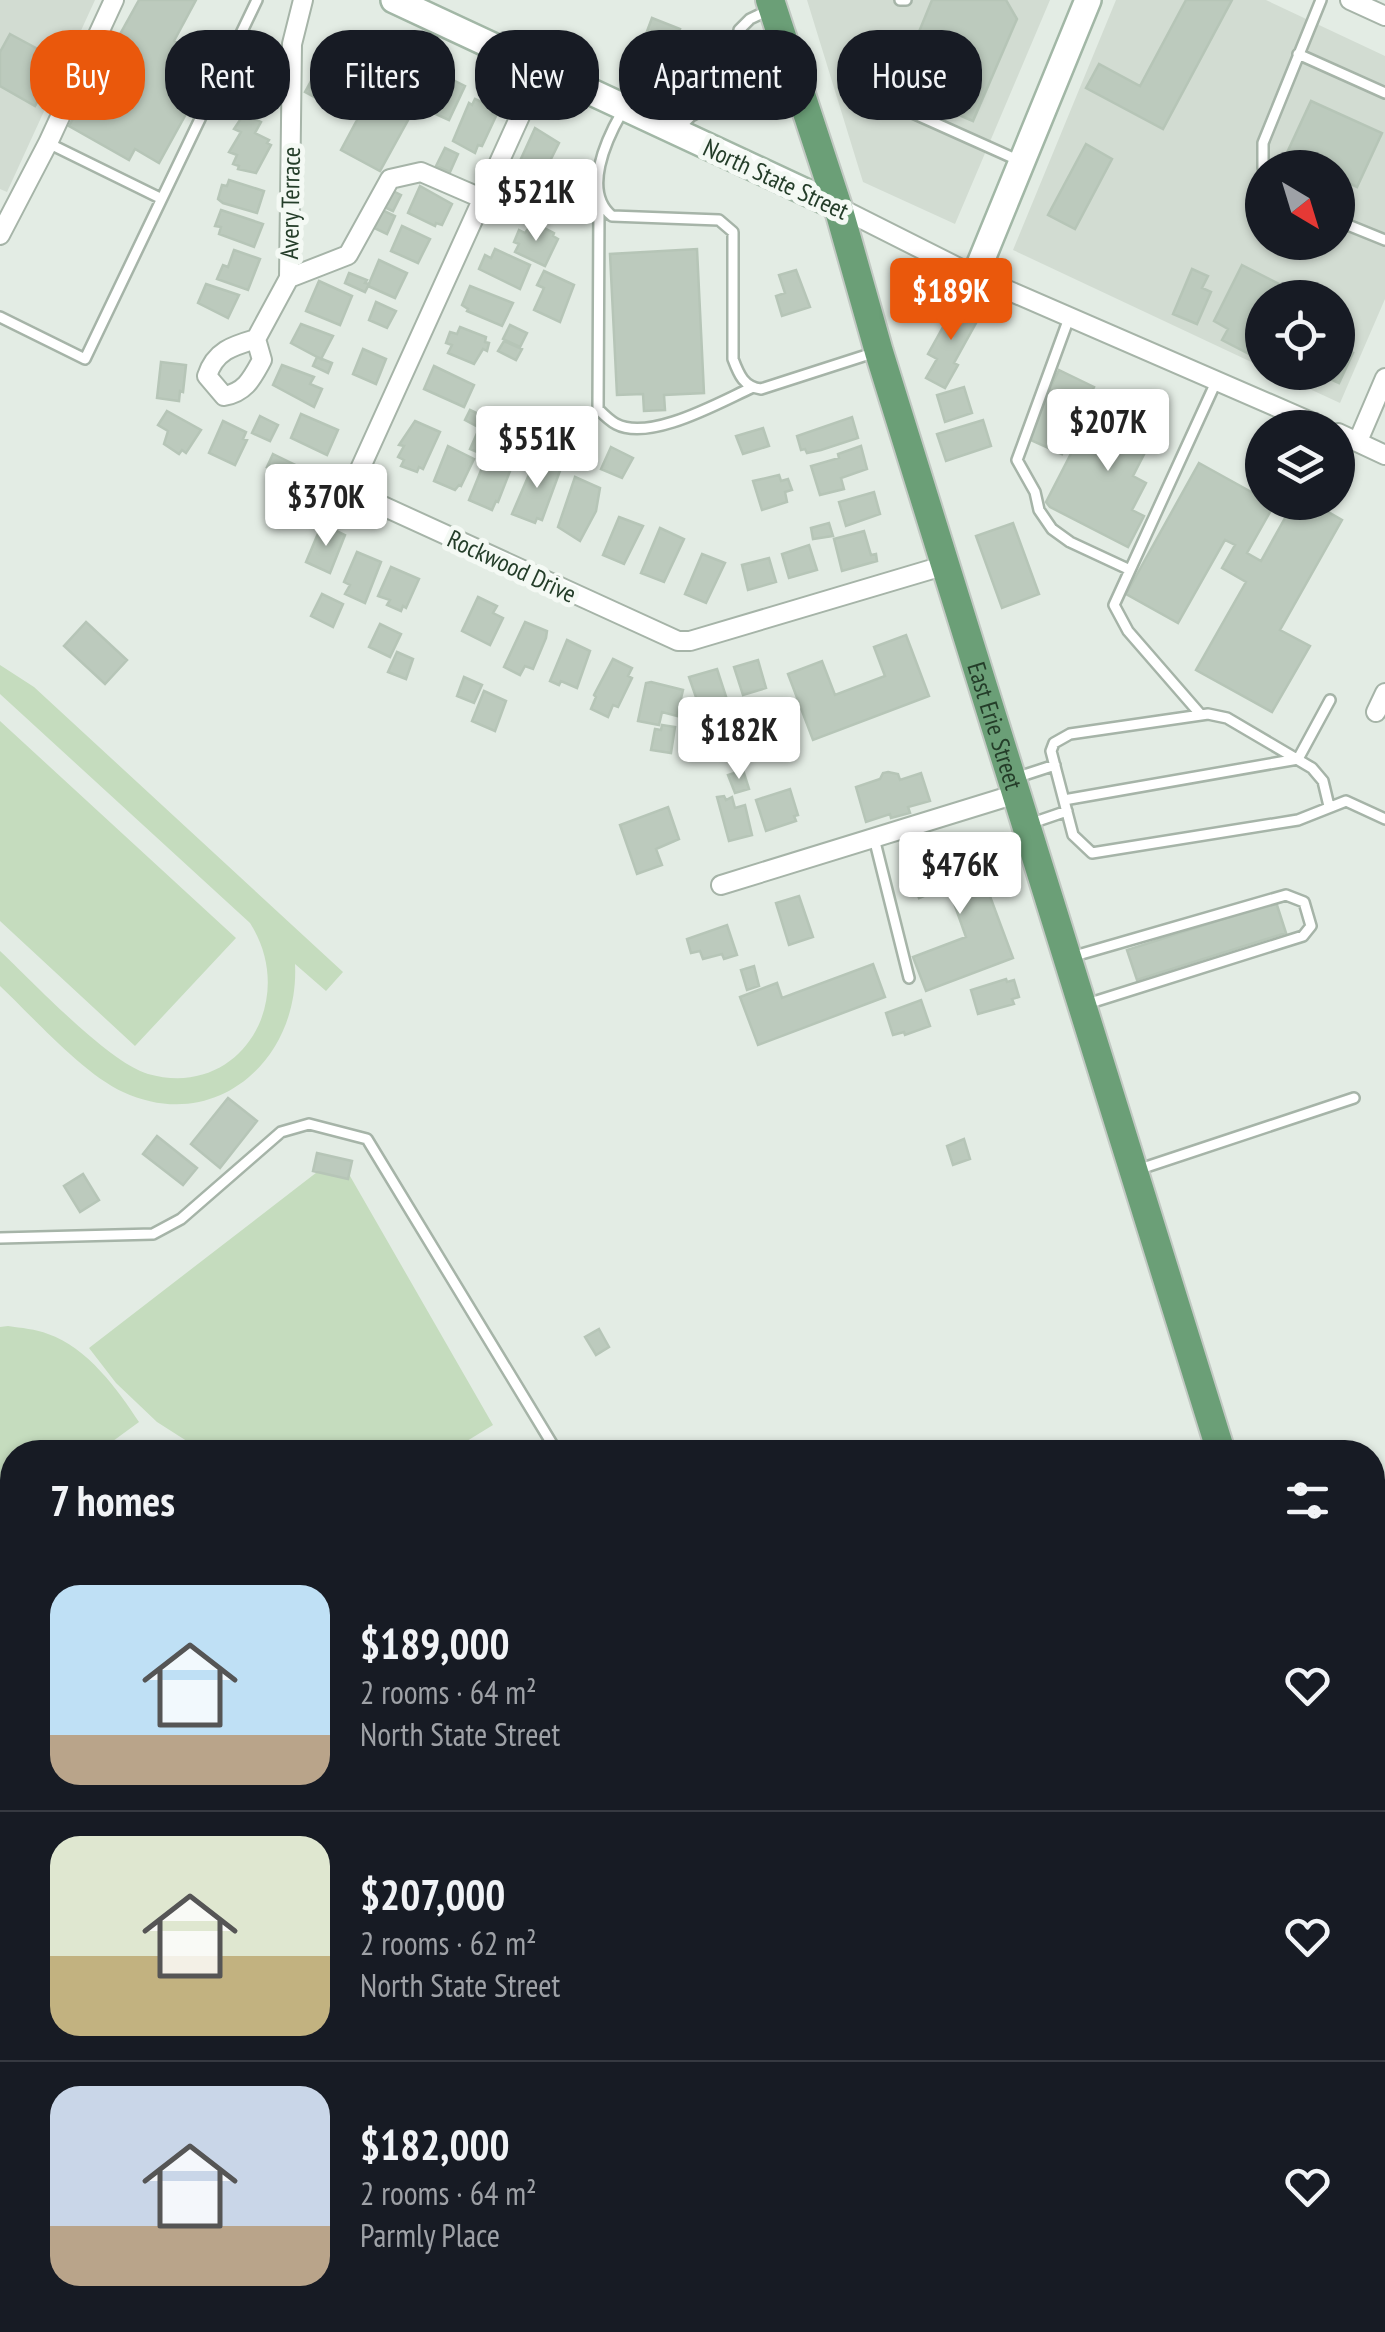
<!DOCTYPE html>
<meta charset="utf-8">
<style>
:root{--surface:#171b24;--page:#242831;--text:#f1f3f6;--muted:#9ea1a6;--line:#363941;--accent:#ea580c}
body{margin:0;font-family:"PT Sans Narrow",sans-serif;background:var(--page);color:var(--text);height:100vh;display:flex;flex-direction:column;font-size:38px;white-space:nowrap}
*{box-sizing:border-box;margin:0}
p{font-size:32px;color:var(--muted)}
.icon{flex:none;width:55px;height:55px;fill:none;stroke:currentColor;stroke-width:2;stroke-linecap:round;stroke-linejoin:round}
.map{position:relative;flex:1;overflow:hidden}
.details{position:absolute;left:0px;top:1440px;width:1385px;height:892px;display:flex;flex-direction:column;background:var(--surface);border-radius:40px 40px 0 0;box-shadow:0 2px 8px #0004}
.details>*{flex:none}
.top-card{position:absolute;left:30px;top:30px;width:1325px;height:90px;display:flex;gap:20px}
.needle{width:65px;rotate:142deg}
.fabs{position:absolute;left:1245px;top:150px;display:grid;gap:20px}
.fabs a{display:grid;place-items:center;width:110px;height:110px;border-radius:50%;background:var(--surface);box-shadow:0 2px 8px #0004;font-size:50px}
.price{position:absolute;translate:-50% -85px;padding:0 22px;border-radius:10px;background:#fff;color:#222;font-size:32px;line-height:65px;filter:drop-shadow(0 2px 5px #0008)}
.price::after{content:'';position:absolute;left:50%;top:60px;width:30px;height:22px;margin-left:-15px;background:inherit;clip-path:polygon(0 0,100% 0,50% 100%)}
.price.selected{background:var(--accent);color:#fff}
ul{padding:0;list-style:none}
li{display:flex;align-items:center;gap:30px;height:250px;padding:0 50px}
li+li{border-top:2px solid var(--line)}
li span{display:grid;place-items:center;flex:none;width:280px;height:200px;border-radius:30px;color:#555}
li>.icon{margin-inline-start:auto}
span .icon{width:120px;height:120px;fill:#fffc;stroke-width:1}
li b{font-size:42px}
h2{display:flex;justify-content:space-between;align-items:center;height:120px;padding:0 50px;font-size:42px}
.tag{padding:0 35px;border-radius:40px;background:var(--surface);box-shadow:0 2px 8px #0004;font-size:35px;line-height:90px}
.tag.selected{background:var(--accent);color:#fff}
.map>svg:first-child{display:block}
.built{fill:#d2dcd2;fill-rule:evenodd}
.pitch{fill:#c5dcbe}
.water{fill:url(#water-ripples)}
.building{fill:#bccabd;stroke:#b6c5b7;stroke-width:2.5}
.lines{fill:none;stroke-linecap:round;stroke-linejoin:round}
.lane-casing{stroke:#a6b4a8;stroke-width:14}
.street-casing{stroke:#a6b4a8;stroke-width:22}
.secondary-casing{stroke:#a2b7a6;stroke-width:30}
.primary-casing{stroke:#c2c9c3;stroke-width:32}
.path{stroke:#86ae8d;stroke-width:4;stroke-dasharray:5 8;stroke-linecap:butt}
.lane{stroke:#fff;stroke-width:9}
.street{stroke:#fff;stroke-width:18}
.secondary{stroke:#fff;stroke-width:25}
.primary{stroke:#6b9f77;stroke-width:28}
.labels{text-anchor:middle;stroke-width:10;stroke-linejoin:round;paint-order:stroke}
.street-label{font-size:25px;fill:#243d29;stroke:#f4f9f4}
</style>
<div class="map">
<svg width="1385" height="2332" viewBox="0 0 1385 2332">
<defs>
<pattern id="water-ripples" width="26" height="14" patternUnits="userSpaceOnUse" patternTransform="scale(2.5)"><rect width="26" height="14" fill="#8fceb7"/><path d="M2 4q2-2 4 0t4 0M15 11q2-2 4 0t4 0" fill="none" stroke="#75a895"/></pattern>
</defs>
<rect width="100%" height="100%" fill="#e3ece4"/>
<path class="built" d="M0 0H95L7 192 0 189Z
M807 0H1050L955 224 863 182Z
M1116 0H1266L1385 56V299L1340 403 1275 373 1338 372V298H1262V367L1013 250ZM1262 168H1338V242H1262Z"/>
<path class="pitch" d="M0 665 34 687 343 972 326 991 295 964C300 1059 216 1135 123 1092 82 1073 34 1018 0 986V951C34 983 108 1062 148 1074 241 1100 299 999 250 923L0 694Z
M0 721 236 938 135 1046 0 921Z
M321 1169 350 1176 493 1425 449 1452H204L157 1422 116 1383 89 1348Z
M8 1326C21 1328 36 1329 48 1334 87 1347 118 1390 139 1422L98 1452H12V1516L4 1522 0 1520V1327Z
M0 1768 12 1786V1890L0 1896Z
M12 2042V2104L0 2090V2051Z
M774 2320H843L839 2332H771Z"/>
<path class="water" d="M0 2290 12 2303V2320H38L55 2332H0Z"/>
<path class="building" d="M139 0H196L174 41 214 63 159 163 135 149 129 160 69 126Z
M932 0H1006L1017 19 973 121 896 88Z
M1186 0H1232L1163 129 1086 88 1099 64 1140 86Z
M652 18 680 29 667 63 639 53Z
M10 34 60 61 35 106 0 86V52Z
M413 62 434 73 380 171 341 150 357 120 305 92 316 72 386 110Z
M439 73 465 86 449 120 422 108Z
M475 99 495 108 492 114 496 116 482 146 478 145 475 153 453 141 469 103 472 105Z
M1311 101 1382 133 1357 187 1338 178V168H1303L1305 164 1286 155Z
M244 114 261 122 255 133 269 140 267 143 271 145 256 173 238 169 239 166 233 164 237 155 229 152 241 132 234 129Z
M535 128 559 143 542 177 525 169 528 165 520 161Z
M1086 144 1112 159 1075 229 1048 215Z
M445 148 458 154 450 172 436 166Z
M229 180 264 191 257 213 223 203 218 199 222 185 227 186Z
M420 186 452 204 442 225 436 223 435 226 408 213Z
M512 187 541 200 531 222 502 209Z
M391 190 401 195 393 211 384 207Z
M221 210 263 224 254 247 219 234 221 227 215 226Z
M382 210 395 216 387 234 374 228Z
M533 222 554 233 553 236 558 239 545 266 515 252 519 244 514 242 519 230 525 233Z
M402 226 430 239 418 263 391 251Z
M495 249 530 265 520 289 479 269 485 255 491 258Z
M697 249 704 393 664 395 665 410 644 411 643 394 617 395 610 254Z
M234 250 260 259 248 290 217 279 223 265 228 267Z
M379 260 407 273 395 298 368 286Z
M1242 265 1291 290 1287 298H1262V346L1257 358 1222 340 1228 329 1214 321Z
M1192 269 1208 276 1202 288 1211 292 1197 324 1173 314Z
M796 270 810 307 782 316 776 296 785 293 779 275Z
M544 271 574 285 560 322 534 310 544 288 537 285Z
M349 273 367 280 365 283 369 284 365 292 345 283Z
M319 281 352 296 340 325 306 311Z
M206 284 239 295 228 318 198 303Z
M470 286 513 303 502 326 467 311 468 309 462 305Z
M376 302 396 311 387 328 369 320Z
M957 302 981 314 954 363 958 365 945 388 926 378 937 359 928 354Z
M1338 316 1350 323 1342 337 1338 335Z
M301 324 333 336 321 359 291 343Z
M510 325 527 333 520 347 503 339Z
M460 327 486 337 485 342 489 343 487 351 483 349 474 364 448 353 452 345 446 343 450 332 457 334Z
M504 341 522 349 516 360 498 351Z
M1338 347 1353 353 1339 383 1315 372H1338Z
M363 349 386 359 376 384 353 374Z
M317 357 332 363 328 373 313 366Z
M161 362 186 365 183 392 180 391 179 401 157 398Z
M282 365 314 377 310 384 322 389 314 407 273 385Z
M434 366 474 385 464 407 424 389Z
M1059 370 1094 387 1062 454 1026 438Z
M964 387 972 413 945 422 937 395Z
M1115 395 1162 419 1133 476 1146 483 1132 510 1144 516 1128 547 1050 507 1046 502 1077 442 1088 448Z
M470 410 487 418 482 429 465 420Z
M167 411 201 430 186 453 182 450 179 454 164 444 168 431 158 425Z
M301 414 338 430 327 455 291 438Z
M260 416 278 425 270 441 252 433Z
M852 417 858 438 821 450 807 453 805 449 801 450 797 436Z
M983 420 991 446 946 461 937 434Z
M223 421 246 432 243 439 247 440 235 465 209 453Z
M415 421 440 432 423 469 419 467 417 472 401 466 404 460 398 457 404 446 399 445Z
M763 428 769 446 743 454 736 436Z
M574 430 592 438 579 466 562 458Z
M478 431 490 436 482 454 470 449Z
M448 446 474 459 461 486 459 485 455 490 434 481Z
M861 446 867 469 841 478 844 489 820 495 811 466 839 458 838 454Z
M611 447 633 458 622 478 601 469Z
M273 454 312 473 302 495 270 480 275 468 267 467Z
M537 456 561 468 542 520 537 518 535 523 512 514Z
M498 460 512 466 498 502 496 501 492 510 469 500 484 463 494 468Z
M1199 463 1262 498V502L1274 505 1247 553 1261 561 1294 502H1311L1342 520 1280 630 1310 646 1272 712 1196 670 1246 582 1222 568 1235 545 1225 540 1178 623 1126 594Z
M779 475 781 481 788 479 792 490 785 492 787 502 762 510 753 481Z
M575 477 600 488 596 511 580 541 558 527Z
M874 492 880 514 846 526 839 502Z
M619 517 643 526 624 564 603 555Z
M829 523 833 536 813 539 811 528Z
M1013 523 1039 594 1002 608 976 536Z
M322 524 345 535 330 573 306 562Z
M660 528 684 539 664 582 641 573Z
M864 531 871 555 876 554 877 561 842 571 834 539Z
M809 545 817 570 789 578 782 554Z
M357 552 381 562 365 603 345 594 350 585 344 582Z
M702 554 725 563 706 603 685 594Z
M769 558 776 582 748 590 742 565Z
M391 567 419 579 406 608 403 606 401 611 387 605 390 600 378 596Z
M322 594 343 604 333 627 311 616Z
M478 597 497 606 493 613 503 618 490 645 462 631Z
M86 622 127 660 105 684 64 646Z
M525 622 547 631 546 638 533 669 525 666 520 675 504 667Z
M380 624 401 634 390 657 369 647Z
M906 635 929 696 813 740 788 674 822 661 835 695 885 676 874 647Z
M567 640 590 651 577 688 561 681 559 685 550 681Z
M397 652 413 659 406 679 388 672Z
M613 659 632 668 628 676 632 678 618 707 613 705 608 717 591 709 596 697 594 695Z
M758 660 766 688 743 695 734 667Z
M717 669 733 718 718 723 720 728 708 732 689 677Z
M464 677 482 685 474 703 457 696Z
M651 682 683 690 677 716 662 712 659 725 638 721 646 683Z
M484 691 506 701 495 731 472 721Z
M662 725 675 727 671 753 651 750 655 729 661 730Z
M749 738 756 758 735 765 729 745Z
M743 770 749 789 735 793 728 775Z
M888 772 898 774 900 780 921 773 930 801 908 807 910 813 891 818 890 814 866 822 856 787 880 779 883 773Z
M790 789 798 815 794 816 796 821 766 831 756 800Z
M724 796 726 800 732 797 735 808 745 805 752 835 729 841 717 797Z
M668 807 679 839 656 849 662 865 637 874 620 825Z
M969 840 1013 958 926 991 913 957 966 937 948 886 919 898 906 864Z
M799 896 813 937 789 945 776 903Z
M1276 902 1286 933 1137 980 1127 950Z
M727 925 737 955 724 959 722 954 703 959 700 951 691 953 687 939Z
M873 964 885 997 758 1045 740 997 777 983 782 998Z
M754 966 759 986 747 990 741 970Z
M1006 979 1007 982 1014 980 1019 997 1012 999 1014 1004 978 1014 971 990Z
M921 1000 930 1026 905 1035 904 1032 893 1035 886 1013Z
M228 1098 257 1121 220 1168 191 1144Z
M157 1136 197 1168 183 1185 143 1154Z
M964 1139 970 1159 953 1165 947 1146Z
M317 1153 352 1161 348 1179 313 1171Z
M83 1174 99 1200 80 1212 64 1186Z
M599 1329 609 1347 596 1355 585 1337Z
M1385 1764V1792L1376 1791 1372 1787V1768L1383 1770Z
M575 2320H594L597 2332H568L565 2323Z"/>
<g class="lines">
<defs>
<path id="lane" d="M900 0H906
M1298 54 1385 93
M747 87C761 110 778 106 800 99
M881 109 897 106 1020 161
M622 112C606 140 582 192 612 216L719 220 733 232V359C739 375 744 387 761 389L876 352
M677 130 691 116 747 87 750 77 739 30 750 19 769 10
M48 143 160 198
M1263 168V143L1321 0
M599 205 598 409C603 414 610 421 616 424 650 442 720 402 751 388
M1338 221 1385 240
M0 317 85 359 257 0
M1069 318 1017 460 1035 492 1039 510 1052 529 1070 542 1128 569
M1201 715 1128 631 1114 605 1216 382
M1015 778 1055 765
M1064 800 1298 759 1330 700
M1329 806 1323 781 1312 768 1227 718 1208 714 1070 734 1054 743 1051 751 1073 835 1092 853 1298 820 1346 801 1385 819
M1032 823 1067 811
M874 838 909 978
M1071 957 1286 895 1304 902 1311 926 1303 936 1087 1004
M1137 1170 1354 1098
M0 1238 153 1234 181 1219 281 1132 309 1124 367 1139 557 1452
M0 1676 12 1698
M726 2332 730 2320
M1121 2332 1127 2320"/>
<path id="street" d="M1350 0 1385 16
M541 70 350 491 678 641H690L946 565
M838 207 975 276 1325 428
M0 235 48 143 114 0
M289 278 348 255 390 179 421 172 481 198
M256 339 289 278 292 44 303 0
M256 339 262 360C252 378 246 392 224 396L207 376C215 351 232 346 256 339Z
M1338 433 1385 455
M1358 441 1385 378
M1376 712 1385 693
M721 885 1016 794
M1372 1837 1385 1847"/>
<path id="secondary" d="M394 0 838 207
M975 276 1088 0"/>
<g id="primary">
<path id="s1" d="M770 0 838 207 879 352 1221 1452"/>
<path d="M1229 2332 1231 2320"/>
</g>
</defs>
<use href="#lane" class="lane-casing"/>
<use href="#street" class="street-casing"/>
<use href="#secondary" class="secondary-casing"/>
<use href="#primary" class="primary-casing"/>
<path class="path" d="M0 2131 12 2138
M164 2320 180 2332
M229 2332H267"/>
<use href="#lane" class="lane"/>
<use href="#street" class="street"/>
<use href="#secondary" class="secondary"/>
<use href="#primary" class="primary"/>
</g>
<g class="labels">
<g class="street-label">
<text transform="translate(776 179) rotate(25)" y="9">North State Street</text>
<text transform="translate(290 203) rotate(-89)" y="9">Avery Terrace</text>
<text transform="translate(512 566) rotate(25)" y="9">Rockwood Drive</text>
<text dy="9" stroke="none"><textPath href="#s1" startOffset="760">East Erie Street</textPath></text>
</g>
</g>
</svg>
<div class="fabs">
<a><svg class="needle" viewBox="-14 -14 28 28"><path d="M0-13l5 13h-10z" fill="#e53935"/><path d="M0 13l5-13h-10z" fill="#9ea1a6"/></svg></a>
<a><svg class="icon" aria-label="locate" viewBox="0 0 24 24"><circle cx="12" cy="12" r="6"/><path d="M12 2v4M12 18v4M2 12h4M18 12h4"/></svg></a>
<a><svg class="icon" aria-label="layers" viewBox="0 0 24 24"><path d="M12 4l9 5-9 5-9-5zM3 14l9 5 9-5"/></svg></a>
</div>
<b class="price" style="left:536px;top:244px">$521K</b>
<b class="price selected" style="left:951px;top:343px">$189K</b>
<b class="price" style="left:1108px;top:474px">$207K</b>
<b class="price" style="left:537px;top:491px">$551K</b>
<b class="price" style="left:326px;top:549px">$370K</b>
<b class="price" style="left:739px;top:782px">$182K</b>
<b class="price" style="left:960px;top:917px">$476K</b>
<div class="top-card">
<a class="tag selected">Buy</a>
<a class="tag">Rent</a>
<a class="tag">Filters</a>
<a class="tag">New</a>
<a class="tag">Apartment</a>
<a class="tag">House</a>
</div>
<section class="details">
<h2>7 homes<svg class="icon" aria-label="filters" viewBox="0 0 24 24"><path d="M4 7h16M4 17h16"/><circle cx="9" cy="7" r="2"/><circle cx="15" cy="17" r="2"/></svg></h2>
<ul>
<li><span style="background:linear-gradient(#bfe0f5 75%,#b9a48a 0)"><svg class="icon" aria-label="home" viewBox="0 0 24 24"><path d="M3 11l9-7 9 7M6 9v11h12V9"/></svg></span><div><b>$189,000</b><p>2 rooms · 64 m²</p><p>North State Street</p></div><svg class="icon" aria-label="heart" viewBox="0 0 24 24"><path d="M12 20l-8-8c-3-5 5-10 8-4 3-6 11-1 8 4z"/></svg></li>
<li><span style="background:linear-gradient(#dfe7d0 60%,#c2b280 0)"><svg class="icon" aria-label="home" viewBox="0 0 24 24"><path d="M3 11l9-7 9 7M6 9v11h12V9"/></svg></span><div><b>$207,000</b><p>2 rooms · 62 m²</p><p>North State Street</p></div><svg class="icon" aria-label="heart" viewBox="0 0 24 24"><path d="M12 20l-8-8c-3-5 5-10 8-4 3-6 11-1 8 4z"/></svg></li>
<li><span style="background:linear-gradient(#c9d6e8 70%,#b9a48a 0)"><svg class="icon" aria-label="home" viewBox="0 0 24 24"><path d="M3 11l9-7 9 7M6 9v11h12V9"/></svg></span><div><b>$182,000</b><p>2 rooms · 64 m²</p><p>Parmly Place</p></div><svg class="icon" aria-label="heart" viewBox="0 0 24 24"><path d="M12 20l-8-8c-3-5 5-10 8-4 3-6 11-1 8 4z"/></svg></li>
</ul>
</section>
</div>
